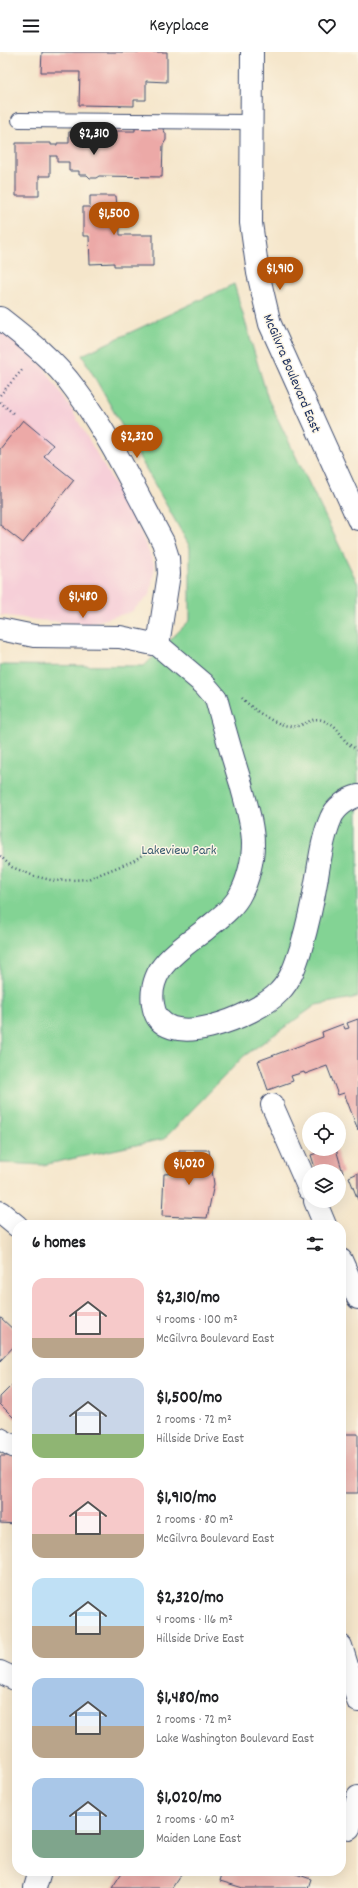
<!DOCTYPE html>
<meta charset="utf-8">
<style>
:root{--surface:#fff;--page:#f2f2f2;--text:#202124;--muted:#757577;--accent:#b45309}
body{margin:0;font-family:Dekko,sans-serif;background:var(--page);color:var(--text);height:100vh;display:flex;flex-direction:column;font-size:15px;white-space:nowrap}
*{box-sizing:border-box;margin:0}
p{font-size:13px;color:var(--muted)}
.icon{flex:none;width:22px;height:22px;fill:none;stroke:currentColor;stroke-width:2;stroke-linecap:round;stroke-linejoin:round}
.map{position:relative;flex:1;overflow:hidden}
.drawer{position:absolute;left:12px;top:1168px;width:334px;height:656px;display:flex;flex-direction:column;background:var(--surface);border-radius:16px;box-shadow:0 4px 16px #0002}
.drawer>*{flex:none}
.fabs{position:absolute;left:302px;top:1060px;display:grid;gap:8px}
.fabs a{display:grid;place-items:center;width:44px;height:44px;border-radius:50%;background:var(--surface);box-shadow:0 4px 16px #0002;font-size:20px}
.price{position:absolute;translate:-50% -34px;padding:0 9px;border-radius:14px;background:var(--accent);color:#fff;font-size:13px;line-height:26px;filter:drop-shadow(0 1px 2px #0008)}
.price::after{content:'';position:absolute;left:50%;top:24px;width:12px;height:9px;margin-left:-6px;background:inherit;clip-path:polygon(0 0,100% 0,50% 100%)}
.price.on{background:#222;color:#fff}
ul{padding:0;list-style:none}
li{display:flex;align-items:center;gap:12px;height:100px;padding:0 20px}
li span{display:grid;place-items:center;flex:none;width:112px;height:80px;border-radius:12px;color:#555}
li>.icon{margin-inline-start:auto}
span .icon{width:48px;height:48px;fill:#fffc;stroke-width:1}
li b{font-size:17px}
h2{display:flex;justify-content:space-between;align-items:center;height:48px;padding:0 20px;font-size:17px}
header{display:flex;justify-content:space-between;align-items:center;height:52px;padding:0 20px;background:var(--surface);font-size:18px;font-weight:600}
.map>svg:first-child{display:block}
.built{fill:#f6cfd8}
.green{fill:#83d394;stroke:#4f8179}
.building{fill:#eca9a7}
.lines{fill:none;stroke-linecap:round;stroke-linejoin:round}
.lane-casing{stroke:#3c4a6e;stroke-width:16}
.street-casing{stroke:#3c4a6e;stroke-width:24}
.secondary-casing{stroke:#3c4a6e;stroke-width:24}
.path{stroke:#3c4a6e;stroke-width:2.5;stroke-dasharray:1 3;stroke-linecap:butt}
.lane{stroke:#fff;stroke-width:14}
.street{stroke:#fff;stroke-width:22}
.secondary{stroke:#fff;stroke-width:22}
.labels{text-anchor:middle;stroke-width:3;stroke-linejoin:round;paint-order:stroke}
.street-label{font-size:14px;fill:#1b2f5e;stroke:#fcf5e5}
.park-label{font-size:14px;fill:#35586c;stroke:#fcf5e5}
</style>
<header><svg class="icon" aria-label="menu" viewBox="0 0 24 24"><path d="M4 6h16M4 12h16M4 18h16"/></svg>Keyplace<svg class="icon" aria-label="heart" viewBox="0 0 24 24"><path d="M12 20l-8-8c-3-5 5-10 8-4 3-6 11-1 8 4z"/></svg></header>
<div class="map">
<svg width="358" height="1836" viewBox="0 0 358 1836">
<rect width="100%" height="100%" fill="#fcf5e5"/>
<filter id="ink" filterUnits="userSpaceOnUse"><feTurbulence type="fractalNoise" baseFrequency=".025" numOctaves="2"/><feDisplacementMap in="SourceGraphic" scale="8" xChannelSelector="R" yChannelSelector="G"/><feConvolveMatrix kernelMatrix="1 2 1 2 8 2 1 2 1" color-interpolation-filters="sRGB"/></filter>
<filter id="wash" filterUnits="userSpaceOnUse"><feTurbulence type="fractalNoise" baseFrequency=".012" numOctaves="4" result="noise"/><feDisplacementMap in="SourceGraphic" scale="16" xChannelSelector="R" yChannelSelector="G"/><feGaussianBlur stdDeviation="0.9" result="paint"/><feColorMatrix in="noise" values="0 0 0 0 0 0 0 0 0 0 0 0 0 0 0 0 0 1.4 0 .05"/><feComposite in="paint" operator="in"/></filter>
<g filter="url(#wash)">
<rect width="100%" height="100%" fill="#f5e6cb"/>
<path class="built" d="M0 278 43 314 70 355 136 470 155 514 150 543 131 560 88 572 37 568 0 563Z"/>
<path class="green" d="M234 232 268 347 358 532V945L316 953 244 1004 164 1087 43 1113 0 1111V613L144 614 190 568V495L82 303Z"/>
<g id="blocks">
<path class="building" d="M42 0H167V30L146 29V48H134V54L79 53 80 20H41Z
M135 73H158L163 77 166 82V88L163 93 162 125 99 124 96 126H90L87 123H79V119H69V110H57V104H50V124H39V144H16V91H51V93H57V91H69V80H89V74H108V79H135Z
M90 144H116L117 154H119L120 183H153V214H114V211L90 212 89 184H83V155H90Z
M23 368 53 393 44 404 74 428 23 491 0 473V397Z
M358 967V1078L344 1041 338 1043 327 1014 305 1022 304 1020 291 1024 293 1029 268 1038 258 1009 323 985 322 980 343 972 345 977 349 976 347 971Z
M329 1097H336L343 1121 339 1122V1119H316L311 1103Z
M179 1098H209L214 1132 207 1166 162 1164 164 1122 177 1121Z
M358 1121V1148L349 1125Z
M0 1265 17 1281V1291L0 1309Z
M17 1328V1365L15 1367 0 1352V1345Z
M341 1382H358V1441H341Z
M0 1404H17L16 1472 0 1471Z
M123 1819H183L172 1836H112Z
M223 1819H294L293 1821 311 1827 308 1836H243L220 1829Z"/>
</g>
</g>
<g filter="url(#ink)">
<use href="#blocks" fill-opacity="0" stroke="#3c4a6e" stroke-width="1"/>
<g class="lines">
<defs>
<path id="lane" d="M19 68 251 70"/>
<path id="street" d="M0 266C27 287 55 309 75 337 110 384 135 438 163 490L168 506 169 522 158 593
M272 1053 309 1137
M315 1149 325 1173
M0 1160 17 1174
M341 1208 358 1246
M0 1387 17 1396
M341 1594 358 1649
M0 1620 17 1628
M349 1777 358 1745
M35 1836 40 1819"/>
<path id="secondary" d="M252 0 251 171 258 221 270 272 358 467
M0 577 34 584 120 585 158 593 204 632 216 646C224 675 232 704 241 732 246 752 253 772 253 792 253 808 248 828 241 841 234 856 218 867 206 877 191 889 172 901 160 918 154 928 151 941 153 952 159 1005 258 963 279 940 291 928 296 912 301 896 308 872 313 849 317 825 320 806 323 784 331 766 335 756 348 746 358 744"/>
</defs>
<use href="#lane" class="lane-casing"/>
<use href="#street" class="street-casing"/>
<use href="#secondary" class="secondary-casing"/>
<path class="path" d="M0 343 23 317
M0 350 14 362
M242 646C253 658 283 680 301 673 312 669 314 664 327 670 336 673 339 680 344 687 347 692 354 695 358 699
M0 804 12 815 34 824 55 829 88 827 133 809 153 796"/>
<use href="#lane" class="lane"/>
<use href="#street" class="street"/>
<use href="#secondary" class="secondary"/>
</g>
</g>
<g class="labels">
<g class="street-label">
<text transform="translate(293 321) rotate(67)" y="5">McGilvra Boulevard East</text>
</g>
<g class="park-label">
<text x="179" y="802">Lakeview Park</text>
</g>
</g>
</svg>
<div class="fabs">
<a><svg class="icon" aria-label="locate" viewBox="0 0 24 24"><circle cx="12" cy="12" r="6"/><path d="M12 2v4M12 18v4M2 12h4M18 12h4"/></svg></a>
<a><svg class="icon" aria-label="layers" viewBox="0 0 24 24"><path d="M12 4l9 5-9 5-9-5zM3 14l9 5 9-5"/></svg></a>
</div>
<b class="price on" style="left:94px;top:104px">$2,310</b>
<b class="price" style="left:114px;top:184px">$1,500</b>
<b class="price" style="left:280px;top:239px">$1,910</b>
<b class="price" style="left:137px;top:407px">$2,320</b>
<b class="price" style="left:83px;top:567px">$1,480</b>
<b class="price" style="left:189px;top:1134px">$1,020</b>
<section class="drawer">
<h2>6 homes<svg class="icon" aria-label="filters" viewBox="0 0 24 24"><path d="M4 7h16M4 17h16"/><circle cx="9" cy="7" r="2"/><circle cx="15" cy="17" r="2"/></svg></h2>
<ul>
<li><span style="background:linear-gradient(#f6c9c9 75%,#b9a48a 0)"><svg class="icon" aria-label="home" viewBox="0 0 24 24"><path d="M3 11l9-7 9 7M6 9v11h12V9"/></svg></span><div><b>$2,310/mo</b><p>4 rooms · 100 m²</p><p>McGilvra Boulevard East</p></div></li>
<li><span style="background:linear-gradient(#c9d6e8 70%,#8fb573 0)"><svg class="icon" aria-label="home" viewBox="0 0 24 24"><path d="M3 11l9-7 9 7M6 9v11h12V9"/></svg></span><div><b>$1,500/mo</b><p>2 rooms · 72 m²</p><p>Hillside Drive East</p></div></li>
<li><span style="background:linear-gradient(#f6c9c9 70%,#b9a48a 0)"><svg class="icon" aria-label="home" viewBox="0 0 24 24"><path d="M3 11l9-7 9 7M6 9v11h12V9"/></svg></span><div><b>$1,910/mo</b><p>2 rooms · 80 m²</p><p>McGilvra Boulevard East</p></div></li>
<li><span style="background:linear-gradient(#bfe0f5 60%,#b9a48a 0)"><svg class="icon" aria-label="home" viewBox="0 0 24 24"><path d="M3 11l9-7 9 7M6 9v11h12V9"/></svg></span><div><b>$2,320/mo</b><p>4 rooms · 116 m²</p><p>Hillside Drive East</p></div></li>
<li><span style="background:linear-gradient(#a9c7e8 60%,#b9a48a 0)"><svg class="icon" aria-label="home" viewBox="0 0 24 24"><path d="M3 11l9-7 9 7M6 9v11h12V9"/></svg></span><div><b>$1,480/mo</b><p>2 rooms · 72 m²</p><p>Lake Washington Boulevard East</p></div></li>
<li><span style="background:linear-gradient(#a9c7e8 65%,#7fa58c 0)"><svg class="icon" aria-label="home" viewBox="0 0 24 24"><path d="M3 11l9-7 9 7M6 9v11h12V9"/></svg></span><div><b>$1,020/mo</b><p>2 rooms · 60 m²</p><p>Maiden Lane East</p></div></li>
</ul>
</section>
</div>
